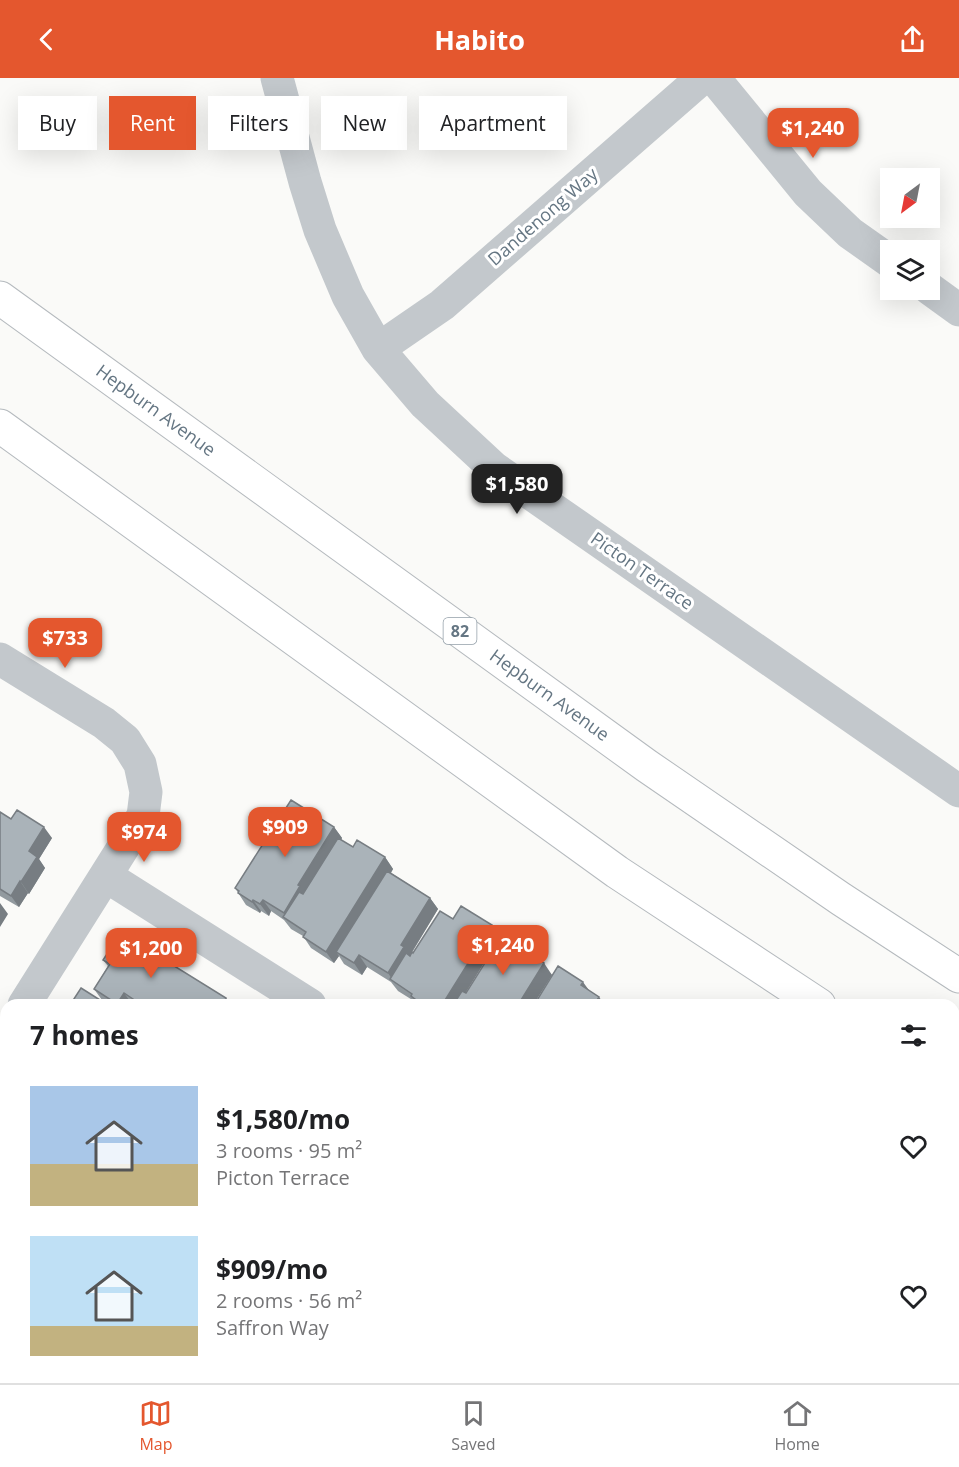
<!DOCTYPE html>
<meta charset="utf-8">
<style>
:root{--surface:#fff;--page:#f2f2f2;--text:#202124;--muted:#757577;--line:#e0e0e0;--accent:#e4572e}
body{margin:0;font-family:"Open Sans",sans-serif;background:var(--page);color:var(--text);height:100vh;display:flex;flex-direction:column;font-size:22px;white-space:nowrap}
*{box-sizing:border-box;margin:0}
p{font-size:20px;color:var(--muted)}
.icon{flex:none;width:33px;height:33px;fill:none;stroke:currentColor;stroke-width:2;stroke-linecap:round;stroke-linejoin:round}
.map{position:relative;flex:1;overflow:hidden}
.panel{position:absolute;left:0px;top:921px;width:960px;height:384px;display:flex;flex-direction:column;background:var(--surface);border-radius:18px 18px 0 0;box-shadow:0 6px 24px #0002}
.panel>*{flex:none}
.hud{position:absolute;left:18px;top:18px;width:600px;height:54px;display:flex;gap:12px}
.needle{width:39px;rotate:212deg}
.controls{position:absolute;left:880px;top:90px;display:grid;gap:12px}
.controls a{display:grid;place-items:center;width:60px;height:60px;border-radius:0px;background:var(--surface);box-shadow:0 6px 24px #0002;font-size:30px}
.price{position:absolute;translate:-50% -51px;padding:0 14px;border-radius:12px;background:var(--accent);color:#fff;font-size:20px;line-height:39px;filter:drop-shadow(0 2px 3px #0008)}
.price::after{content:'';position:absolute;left:50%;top:36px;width:18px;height:14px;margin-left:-9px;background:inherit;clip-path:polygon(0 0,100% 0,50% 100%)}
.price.on{background:#222;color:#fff}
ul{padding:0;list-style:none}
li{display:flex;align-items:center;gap:18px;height:150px;padding:0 30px}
li span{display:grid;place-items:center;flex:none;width:168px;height:120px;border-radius:0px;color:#555}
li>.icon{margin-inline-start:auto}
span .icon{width:72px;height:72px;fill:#fffc;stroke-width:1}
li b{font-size:26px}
h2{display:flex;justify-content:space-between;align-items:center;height:72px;padding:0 30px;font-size:26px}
.pill{padding:0 21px;border-radius:0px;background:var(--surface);box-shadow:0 6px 24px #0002;font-size:21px;line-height:54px}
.pill.on{background:var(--accent);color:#fff}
header{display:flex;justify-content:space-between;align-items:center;height:78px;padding:0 30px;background:var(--accent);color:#fff;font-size:27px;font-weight:700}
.dock{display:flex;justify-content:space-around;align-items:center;height:84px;border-top:2px solid var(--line);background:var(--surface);font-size:16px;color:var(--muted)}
.dock a{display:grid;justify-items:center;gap:3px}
.dock .on{color:var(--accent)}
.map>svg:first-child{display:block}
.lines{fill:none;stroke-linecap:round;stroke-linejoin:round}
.primary-casing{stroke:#b5babe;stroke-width:35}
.minor{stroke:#c3c8cc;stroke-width:33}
.primary{stroke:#fff;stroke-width:33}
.wall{fill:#929a9f}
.shaded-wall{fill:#777d82}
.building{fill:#aab3b9;stroke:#777d82;stroke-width:1.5}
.labels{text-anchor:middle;stroke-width:6;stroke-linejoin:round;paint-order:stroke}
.shield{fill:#fff;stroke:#939fa8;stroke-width:1.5}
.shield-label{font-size:16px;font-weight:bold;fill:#657683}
.street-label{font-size:18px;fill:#657683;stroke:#fff}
</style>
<header><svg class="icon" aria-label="back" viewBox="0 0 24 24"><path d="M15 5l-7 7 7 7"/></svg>Habito<svg class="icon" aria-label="share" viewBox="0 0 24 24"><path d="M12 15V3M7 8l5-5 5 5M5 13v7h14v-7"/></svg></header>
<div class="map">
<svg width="959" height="1305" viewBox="0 0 959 1305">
<rect width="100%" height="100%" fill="#fafaf8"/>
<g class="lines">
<defs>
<g id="primary">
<path id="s1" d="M0 220 647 688 841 821 959 898"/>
<path d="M0 348 617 794 819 927"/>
<path d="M954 1015 959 1018"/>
</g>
</defs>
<use href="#primary" class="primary-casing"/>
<path class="minor" d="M277 0 305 104 320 152 348 218 378 271 425 326 494 390 959 713
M714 0 808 115 850 155 891 184
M930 211 959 232
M378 271 442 227 702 0
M0 581 104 645 125 662 140 686 146 714 143 738 24 927
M106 798 310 927
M0 965 6 956
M227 1305 231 1299
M715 1305 719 1299"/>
<use href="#primary" class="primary"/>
</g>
<path class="wall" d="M0 734 11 741 52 760 39 781 45 790 29 816 28 815 19 829 0 818Z
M334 749 342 760 341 762 353 769 385 779 393 791 391 795 430 820 438 831 410 878 453 841 500 859 465 915 537 879 536 880 552 897 533 927H413L414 923 398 913 391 904 367 889 362 897 344 886 339 878 334 885 311 870 303 858 291 851 284 842 271 833 269 838 261 833 260 835 246 827 235 810Z
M103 882 226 920 231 927H133L132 926 131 927H109L102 922 94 911 108 888Z
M6 1056V1151L0 1148V1065Z
M0 1151 6 1155V1221L0 1217Z
M35 1299H119L121 1300 120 1299H160L156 1305H32L35 1300Z
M315 1299H369L376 1305H322Z
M440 1299H471L467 1305H449Z
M625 1299H659L656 1305H634Z"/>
<path class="shaded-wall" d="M44 749 52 760 39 781 45 790 29 816 21 804 29 773Z
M334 749 342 760 290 844 284 835 298 807Z
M385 779 393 791 340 876 336 874 339 878 334 885 326 874Z
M20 803 28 815 19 829 11 818Z
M430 820 438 831 410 877 412 880 394 904 388 895 401 867Z
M253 822 261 833 260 835 252 824Z
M263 822 271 833 269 838 260 826Z
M0 825 8 836 0 849Z
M492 847 500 859 458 927H442Z
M528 867 537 879 533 885 525 874Z
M359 877 367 889 362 897 354 885Z
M544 885 552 897 533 927H518Z
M583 904 591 915 581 907Z
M124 915 132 926 131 927H118L117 926Z
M599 919 605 927H594Z
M226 920 231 927H222Z
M5 1230 6 1232V1252L0 1262V1237Z
M145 1299H160L156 1305H141Z
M456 1299H471L467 1305H457L454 1301Z
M644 1299H659L656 1305H643L642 1303Z"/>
<path class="building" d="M291 722 334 749 298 807 300 808 284 835 263 822 260 826 253 822 252 824 238 815 239 813 235 810Z
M17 732 44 749 29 773 37 779 21 804 20 803 11 818 0 811V734L11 741Z
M338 760 353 769 357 762 385 779 326 874 303 859 306 854 283 839 299 814 303 816Z
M387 793 430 820 401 867 404 869 388 895 359 877 354 885 336 874Z
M461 828 492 847 442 927H414L413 926 416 922 411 918 412 916 390 901 406 875 410 878 412 874 413 875 440 833 453 841Z
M505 853 528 867 525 874 544 885 518 927H453L462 913 466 915Z
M118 859 125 864 128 860 133 864 134 863 226 920 222 927H142L124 915 117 926 94 911 110 886 103 882Z
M558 888 583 904 581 907 599 919 594 927H534Z
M81 910 108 927H70Z
M6 1056V1076L0 1072V1065Z
M0 1075 6 1079V1145L0 1141Z
M0 1151 6 1155V1214L0 1211Z
M0 1227 5 1230 0 1237Z
M36 1299H119L128 1305H32Z
M127 1299H145L141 1305H136Z
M321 1299H369L376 1305H325L326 1304Z
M508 1299H569L578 1305H504Z
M635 1299H644L642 1303Z
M795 1300 804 1305H792Z"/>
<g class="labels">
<rect class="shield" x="443.5" y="540" width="33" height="26" rx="4.5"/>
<g class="shield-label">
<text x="460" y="559">82</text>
</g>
<g class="street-label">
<text transform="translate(543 139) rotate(-41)" y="6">Dandenong Way</text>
<text dy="6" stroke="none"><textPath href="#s1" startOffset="192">Hepburn Avenue</textPath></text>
<text transform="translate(642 493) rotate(35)" y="6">Picton Terrace</text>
<text dy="6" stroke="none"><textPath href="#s1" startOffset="678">Hepburn Avenue</textPath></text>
</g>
</g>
</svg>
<div class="controls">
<a><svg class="needle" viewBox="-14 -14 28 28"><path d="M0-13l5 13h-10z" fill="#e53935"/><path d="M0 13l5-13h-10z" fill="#757577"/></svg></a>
<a><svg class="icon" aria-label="layers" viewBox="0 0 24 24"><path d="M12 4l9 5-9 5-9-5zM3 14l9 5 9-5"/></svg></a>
</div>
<b class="price" style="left:813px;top:81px">$1,240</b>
<b class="price on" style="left:517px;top:437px">$1,580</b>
<b class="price" style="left:65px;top:591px">$733</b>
<b class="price" style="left:285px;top:780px">$909</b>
<b class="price" style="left:144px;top:785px">$974</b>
<b class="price" style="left:503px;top:898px">$1,240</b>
<b class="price" style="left:151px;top:901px">$1,200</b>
<div class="hud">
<a class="pill">Buy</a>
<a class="pill on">Rent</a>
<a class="pill">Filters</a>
<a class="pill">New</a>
<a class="pill">Apartment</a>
</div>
<section class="panel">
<h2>7 homes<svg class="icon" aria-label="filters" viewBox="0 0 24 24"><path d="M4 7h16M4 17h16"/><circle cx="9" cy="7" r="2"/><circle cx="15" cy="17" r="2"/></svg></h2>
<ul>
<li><span style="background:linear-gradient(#a9c7e8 65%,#c2b280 0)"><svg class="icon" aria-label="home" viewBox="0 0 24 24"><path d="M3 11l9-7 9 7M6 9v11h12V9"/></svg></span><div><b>$1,580/mo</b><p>3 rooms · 95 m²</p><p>Picton Terrace</p></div><svg class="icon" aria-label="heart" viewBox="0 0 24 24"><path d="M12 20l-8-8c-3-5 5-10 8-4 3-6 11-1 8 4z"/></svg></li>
<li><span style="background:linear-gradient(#bfe0f5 75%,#c2b280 0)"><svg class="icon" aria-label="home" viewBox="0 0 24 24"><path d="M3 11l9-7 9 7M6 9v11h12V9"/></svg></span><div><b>$909/mo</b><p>2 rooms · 56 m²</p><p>Saffron Way</p></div><svg class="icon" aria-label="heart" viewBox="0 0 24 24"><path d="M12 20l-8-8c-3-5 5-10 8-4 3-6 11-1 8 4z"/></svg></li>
</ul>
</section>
</div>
<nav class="dock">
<a class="on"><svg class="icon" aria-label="map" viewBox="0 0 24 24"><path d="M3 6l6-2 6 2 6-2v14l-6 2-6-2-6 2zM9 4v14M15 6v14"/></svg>Map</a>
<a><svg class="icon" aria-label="saved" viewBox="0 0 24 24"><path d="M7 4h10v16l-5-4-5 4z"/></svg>Saved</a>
<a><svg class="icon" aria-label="home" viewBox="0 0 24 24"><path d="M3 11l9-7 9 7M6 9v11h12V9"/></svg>Home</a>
</nav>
